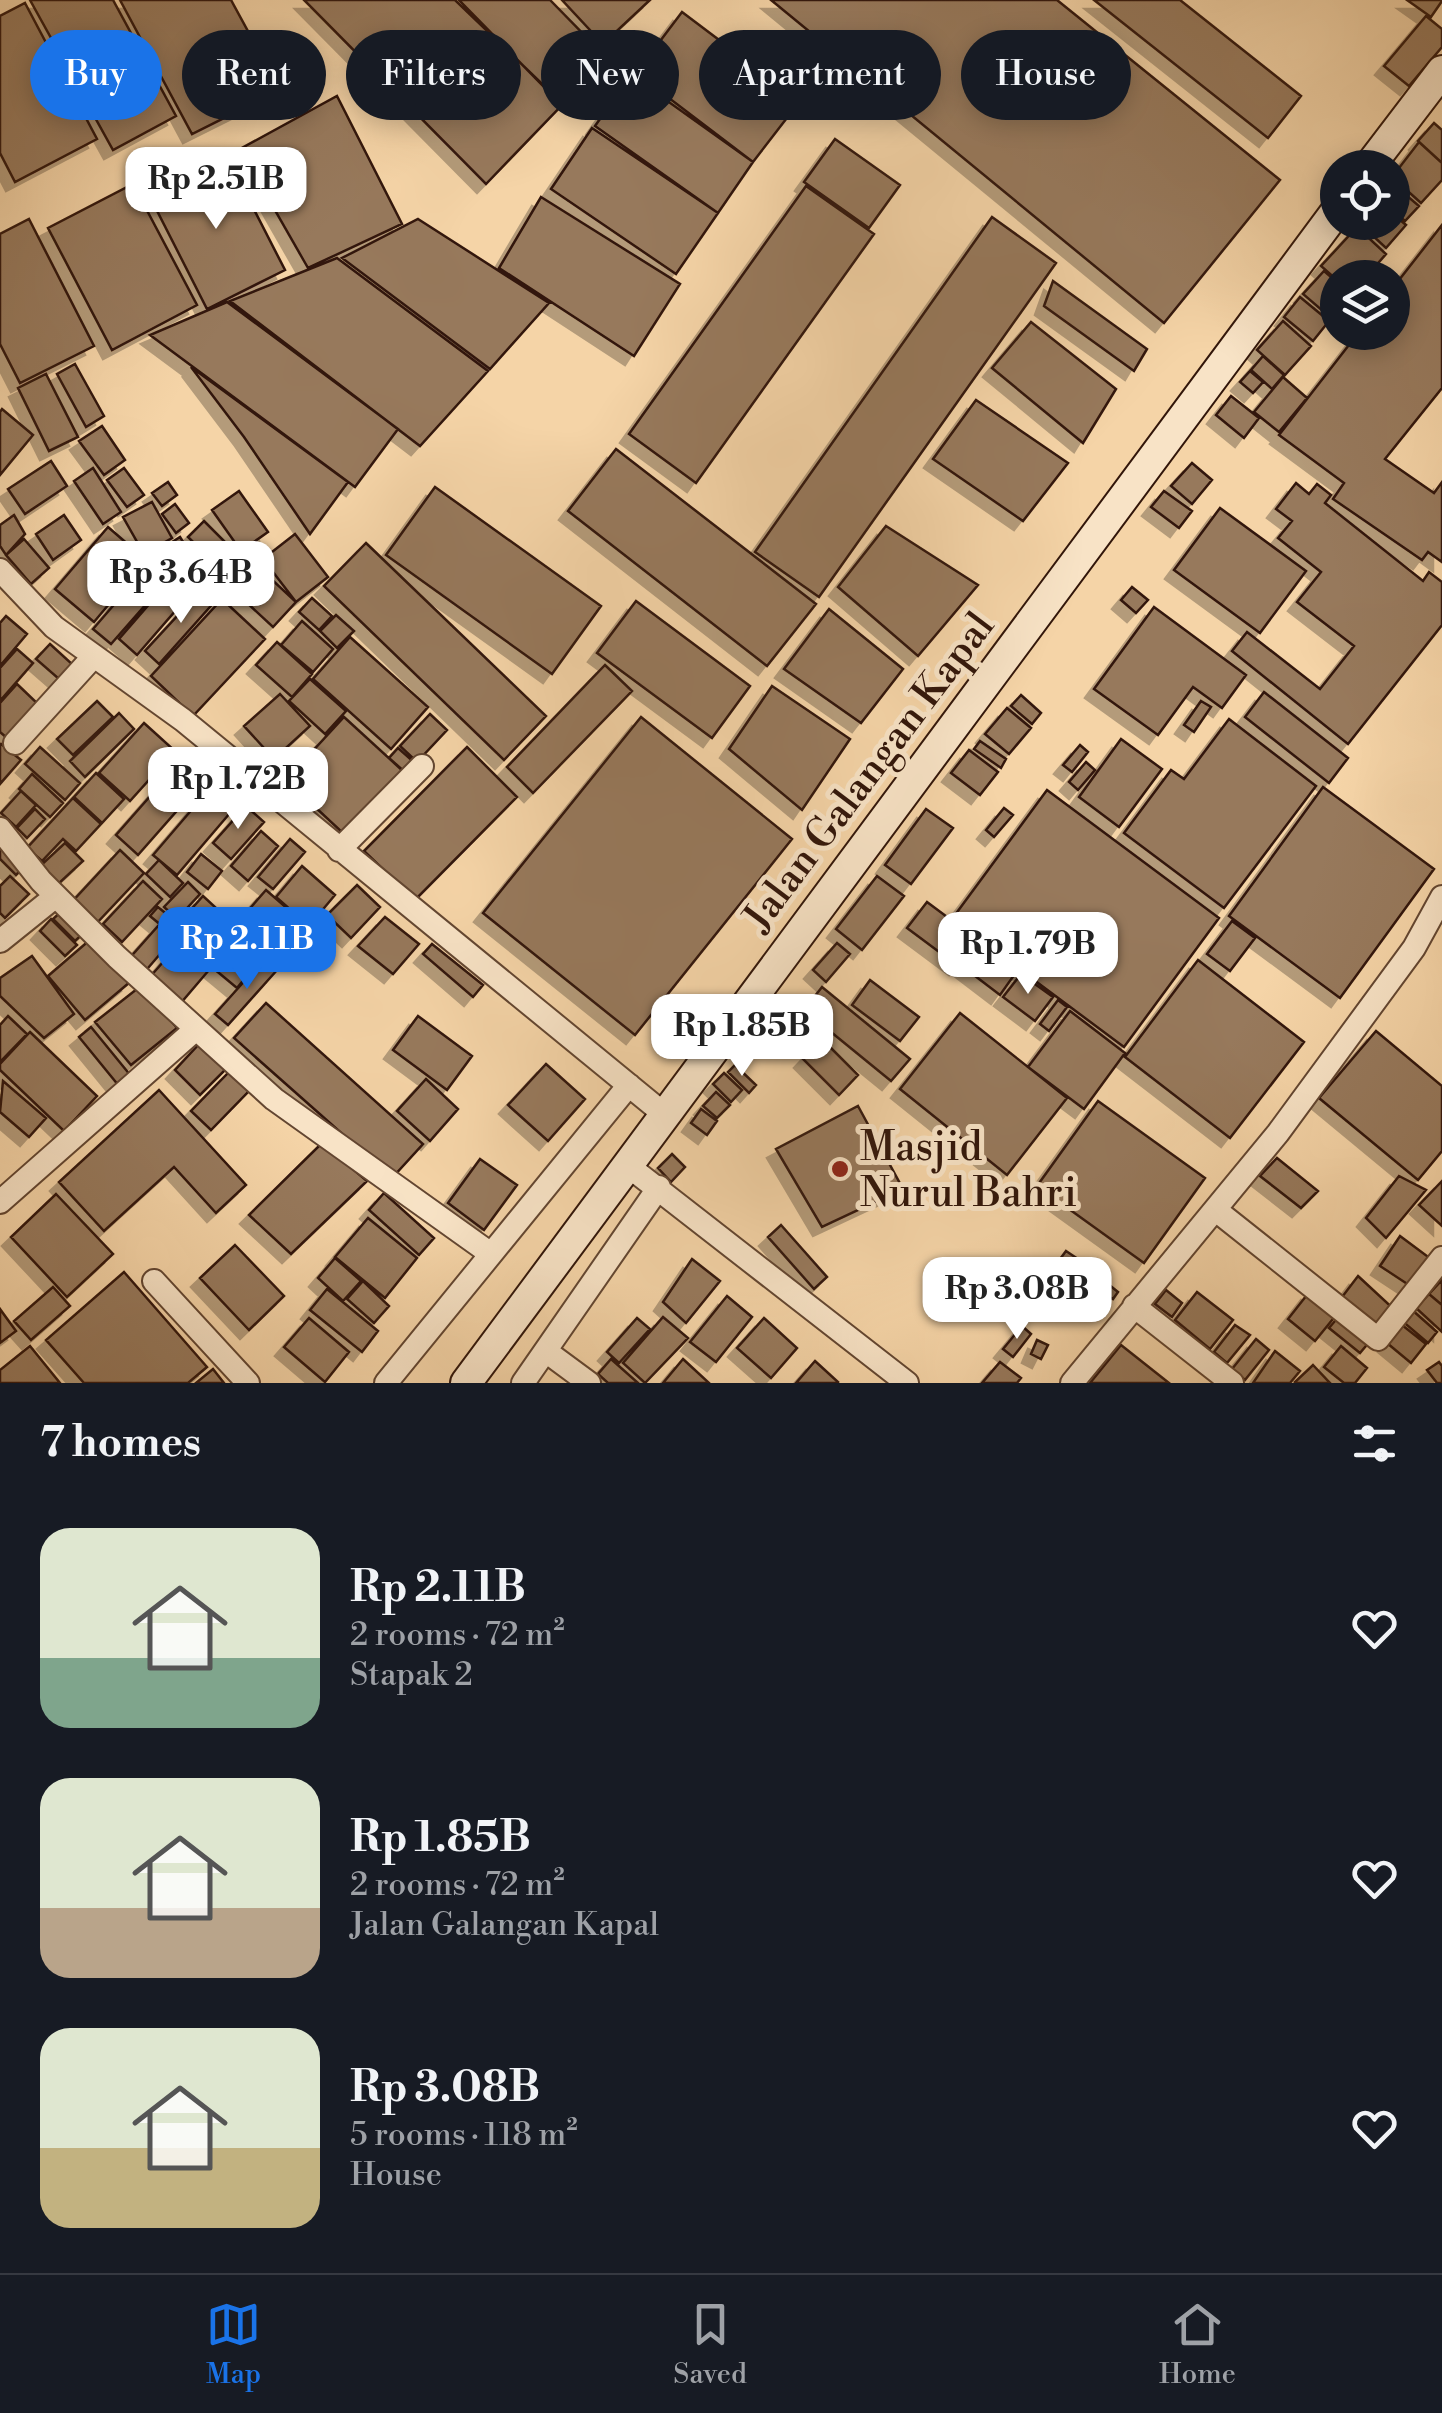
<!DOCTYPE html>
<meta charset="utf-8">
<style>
:root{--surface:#171b24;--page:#242831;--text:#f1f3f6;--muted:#9ea1a6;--line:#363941;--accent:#1a73e8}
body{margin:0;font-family:"Libre Bodoni",serif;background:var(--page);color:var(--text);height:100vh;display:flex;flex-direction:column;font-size:38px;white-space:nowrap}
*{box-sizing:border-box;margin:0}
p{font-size:32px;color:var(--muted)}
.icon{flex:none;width:55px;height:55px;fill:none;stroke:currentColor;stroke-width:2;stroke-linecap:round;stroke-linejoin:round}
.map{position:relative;height:1383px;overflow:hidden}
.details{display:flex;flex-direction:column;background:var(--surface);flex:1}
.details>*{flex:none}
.guide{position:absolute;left:30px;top:30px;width:1382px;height:90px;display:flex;gap:20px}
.controls{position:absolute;left:1320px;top:150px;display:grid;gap:20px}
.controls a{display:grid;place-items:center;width:90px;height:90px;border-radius:50%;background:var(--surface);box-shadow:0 5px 25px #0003;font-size:50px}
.price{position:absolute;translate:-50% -85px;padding:0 22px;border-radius:20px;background:#fff;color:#222;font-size:32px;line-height:65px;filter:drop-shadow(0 2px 5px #0008)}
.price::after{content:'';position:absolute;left:50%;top:60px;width:30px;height:22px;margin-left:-15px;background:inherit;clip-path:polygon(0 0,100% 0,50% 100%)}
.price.selected{background:var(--accent);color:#fff}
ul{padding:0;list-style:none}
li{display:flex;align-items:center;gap:30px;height:250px;padding:0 40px}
li span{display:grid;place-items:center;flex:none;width:280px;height:200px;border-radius:30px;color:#555}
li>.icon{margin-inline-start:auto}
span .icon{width:120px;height:120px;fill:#fffc;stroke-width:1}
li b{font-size:42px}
h2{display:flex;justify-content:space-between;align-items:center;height:120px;padding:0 40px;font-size:42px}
.tag{padding:0 35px;border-radius:45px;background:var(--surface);box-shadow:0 5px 25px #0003;font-size:35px;line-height:90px}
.tag.selected{background:var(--accent);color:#fff}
.dock{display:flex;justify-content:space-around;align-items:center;height:140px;border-top:2px solid var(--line);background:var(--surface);font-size:28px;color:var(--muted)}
.dock a{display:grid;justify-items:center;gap:5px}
.dock .selected{color:var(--accent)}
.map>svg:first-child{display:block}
.building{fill:#97795c;stroke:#32160a;stroke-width:2.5;filter:url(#shadow)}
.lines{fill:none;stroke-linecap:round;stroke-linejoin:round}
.street-casing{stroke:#634631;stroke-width:26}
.secondary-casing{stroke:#32160a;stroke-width:34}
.street{stroke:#f8e3c6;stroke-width:22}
.secondary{stroke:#f8e3c6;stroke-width:30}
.poi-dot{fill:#8f2418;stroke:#f8e3c6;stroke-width:4}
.labels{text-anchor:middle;stroke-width:10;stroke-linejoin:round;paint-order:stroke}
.street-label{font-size:40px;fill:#32160a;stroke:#f8e3c6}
.poi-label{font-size:40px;fill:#32160a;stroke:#f8e3c6;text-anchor:start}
</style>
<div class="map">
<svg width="1442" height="1383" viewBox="0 0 1442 1383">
<defs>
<filter id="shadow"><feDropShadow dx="-9" dy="9" stdDeviation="0" flood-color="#0004"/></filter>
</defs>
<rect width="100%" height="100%" fill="#f5d4a7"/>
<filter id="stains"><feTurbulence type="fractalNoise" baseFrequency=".002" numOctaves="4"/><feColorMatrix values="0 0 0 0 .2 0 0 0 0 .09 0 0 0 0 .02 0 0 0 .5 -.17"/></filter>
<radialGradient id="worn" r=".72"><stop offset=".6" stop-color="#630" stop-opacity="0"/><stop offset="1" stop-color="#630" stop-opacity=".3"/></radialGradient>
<path class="building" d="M30 0H113L176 116 113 150Z
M120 0H231L280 90 192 134Z
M304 0H455L563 104 486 184Z
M459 0H550L593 44 546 89Z
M562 0H650L603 44Z
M771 0H1057L1280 180 1164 323Z
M1094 0H1180L1301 96 1268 138Z
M1407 0H1442V1L1431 17Z
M25 3 97 139 15 182 0 153V16Z
M682 12 800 101 753 162 636 73Z
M1426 16 1442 29V47L1409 86 1384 66Z
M631 75 753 162 718 213 595 126Z
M337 96 402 224 308 268 240 149Z
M1434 123 1442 130V163L1418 141Z
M592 128 718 213 676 274 551 189Z
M835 139 900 185 869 228 804 182Z
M1419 142 1442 163V180L1421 203 1392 177Z
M226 155 285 270 207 309 148 193Z
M1392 183 1419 206 1405 221 1392 210Z
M133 184 197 305 112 350 48 228Z
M806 186 874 234 696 483 629 434Z
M541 197 680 284 634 356 499 268Z
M1392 213 1406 225 1386 248 1358 222H1392Z
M992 217 1056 263 819 597 755 552Z
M29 219 94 346 20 383 0 344V234Z
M418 219 549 303 490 369 342 258Z
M1442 225V388L1385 459 1434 493 1442 482V562L1428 552 1422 560 1333 499 1344 483 1279 435 1359 332H1392V289Z
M1357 227 1386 254 1365 278 1338 281 1321 266Z
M337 258 488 371 420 446 230 301Z
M1324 271 1338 283V310L1331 318 1303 294Z
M1053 281 1147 349 1134 371 1044 306Z
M1300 297 1329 321 1313 341 1284 317Z
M227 302 398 429 355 487 150 335Z
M1283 321 1311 346 1285 375 1257 350Z
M1031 322 1116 389 1083 443 992 368Z
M1263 356 1284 375 1272 389 1251 370Z
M75 364 104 416 86 427 57 374Z
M191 367 348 482 310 534 244 437Z
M1250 371 1263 382 1253 393 1240 382Z
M46 374 78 437 49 451 18 388Z
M1283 377 1307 398 1279 432 1254 412Z
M1231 396 1259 418 1244 438 1216 415Z
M976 400 1068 463 1023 521 933 459Z
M2 409 33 435 0 475V412Z
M102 426 125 460 104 475 79 441Z
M616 449 816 604 767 666 568 511Z
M51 461 67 486 25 514 8 489Z
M1192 463 1212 480 1192 504 1171 486Z
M93 468 121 512 103 524 74 481Z
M124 468 144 495 127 507 107 480Z
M168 482 177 495 162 506 152 493Z
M1296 483 1309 494 1317 484 1331 495 1325 503 1423 581 1429 572 1442 582V625L1348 744 1232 651 1247 632 1320 689 1354 646 1297 602 1321 572 1278 538 1292 521 1276 509Z
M435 487 601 606 552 674 386 555Z
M239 491 268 532 241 551 212 510Z
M1164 491 1192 511 1179 528 1151 507Z
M152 502 172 538 144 554 123 517Z
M175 504 189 523 176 533 162 514Z
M1220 508 1306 571 1260 633 1174 570Z
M14 515 25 534 6 555 0 546V525Z
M64 515 81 540 53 560 36 534Z
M204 521 229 546 213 562 188 537Z
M886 526 978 585 918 656 838 587Z
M108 527 146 560 94 622 55 589Z
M295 534 328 577 296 602 263 559Z
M180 537 205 577 184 590 160 550Z
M24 539 49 568 31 584 6 555Z
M366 543 546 716 504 760 324 586Z
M241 551 296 602 273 627 218 576Z
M144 570 162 586 111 644 93 629Z
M165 586 183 602 137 655 119 639Z
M204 587 217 599 159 664 145 651Z
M1132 587 1148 600 1136 613 1121 600Z
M312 598 332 616 319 630 299 612Z
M222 599 265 639 193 716 151 676Z
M636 601 750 686 712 738 597 653Z
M1154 607 1246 675 1222 708 1193 687 1158 735 1094 689Z
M829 609 903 669 861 723 784 669Z
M336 615 354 631 337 648 320 631Z
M6 616 27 634 0 666V623Z
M302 621 333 649 313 672 281 645Z
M350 637 428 707 391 749 313 679Z
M277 642 312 674 292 697 256 665Z
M50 644 72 664 59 679 36 659Z
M17 649 33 663 0 701V668Z
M605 665 632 691 533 793 507 767Z
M310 679 346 711 325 734 289 701Z
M17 684 38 704 7 738 0 732V703Z
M772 686 850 739 802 810 729 749Z
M1264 692 1348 758 1329 783 1245 717Z
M280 694 310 726 274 759 244 726Z
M1021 695 1041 713 1032 724 1011 706Z
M97 701 113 717 73 755 57 739Z
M1201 701 1211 707 1194 732 1184 725Z
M1007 708 1031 728 1009 754 985 734Z
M119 713 134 729 85 777 70 761Z
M430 714 447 730 417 762 400 746Z
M344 717 404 772 345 835 286 780Z
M641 717 792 839 635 1035 483 913Z
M1229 719 1316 786 1224 908 1124 833 1171 770 1184 779Z
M144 723 175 751 130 801 99 773Z
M1121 739 1162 769 1119 827 1079 797Z
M980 741 1006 759 1001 768 974 749Z
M1 744 21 760 0 784V745Z
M1080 745 1088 752 1072 772 1063 765Z
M40 747 80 783 65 800 25 764Z
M467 747 517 797 415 900 364 851Z
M398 748 416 764 407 774 389 758Z
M969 750 998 772 980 795 951 773Z
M1086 762 1095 770 1078 790 1069 782Z
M96 773 124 799 102 823 74 797Z
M32 774 63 803 50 817 19 789Z
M167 777 189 797 138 855 116 835Z
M218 779 242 799 177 875 153 855Z
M1323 787 1434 869 1340 998 1229 916Z
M1047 790 1219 918 1124 1047 952 919Z
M21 791 36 805 16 827 1 813Z
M73 798 101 824 76 851 63 839 42 861 27 848Z
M246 806 264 822 231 859 213 843Z
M1004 808 1013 815 994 837 986 830Z
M35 809 45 819 27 838 17 828Z
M926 809 953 828 911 884 885 865Z
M261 831 278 846 248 881 231 866Z
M290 839 305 852 273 889 258 877Z
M0 841 28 863 16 875 0 859Z
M65 843 83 861 56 886 39 867Z
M120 850 144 873 94 926 70 904Z
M201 854 222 871 208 889 187 872Z
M159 860 183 883 170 897 146 874Z
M302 866 335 895 309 926 276 897Z
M10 876 29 894 5 918 0 913V886Z
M877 876 904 896 862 950 836 929Z
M143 881 162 899 122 942 103 924Z
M188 882 200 894 177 919 164 907Z
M357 885 380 907 351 938 327 915Z
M266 890 304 923 283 946 245 914Z
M203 896 215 907 190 936 178 924Z
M927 902 978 940 958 966 907 928Z
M158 907 176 922 168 931 150 916Z
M65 908 87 930 75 941 53 919Z
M223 909 231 921 213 951 199 937Z
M385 917 419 944 393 974 358 946Z
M51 919 77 945 65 956 40 931Z
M1232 921 1255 938 1230 971 1207 954Z
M249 925 272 945 237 988 213 968Z
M158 926 173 939 142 975 127 961Z
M185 937 215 963 180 1004 149 978Z
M92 938 130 982 85 1020 48 976Z
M837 943 850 954 826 982 813 970Z
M980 943 1017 971 1000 995 962 966Z
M432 944 483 985 473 997 423 954Z
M32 956 74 1014 44 1038 0 996V978Z
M265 958 278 969 228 1025 215 1014Z
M1198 960 1304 1042 1230 1138 1125 1057Z
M1021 974 1053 997 1035 1021 1003 997Z
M870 980 919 1017 900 1041 852 1005Z
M142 985 177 1028 131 1065 95 1022Z
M822 987 910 1059 891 1081 804 1010Z
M780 999 798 1011 785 1029 768 1017Z
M1058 1000 1067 1007 1049 1031 1040 1024Z
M266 1003 423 1144 392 1178 234 1038Z
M1070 1011 1125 1053 1084 1109 1028 1067Z
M960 1013 1067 1098 1007 1175 900 1089Z
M8 1016 27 1034 0 1062V1025Z
M418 1016 472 1056 447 1090 393 1050Z
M91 1027 131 1076 119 1086 79 1037Z
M1376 1031 1442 1086V1151L1418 1180 1319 1098Z
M30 1032 97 1096 64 1131 0 1070V1064Z
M822 1039 858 1075 839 1095 803 1059Z
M201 1042 227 1068 200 1095 175 1070Z
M546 1064 585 1099 548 1141 508 1105Z
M735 1065 756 1085 749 1093 728 1072Z
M229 1072 249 1091 211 1130 191 1111Z
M724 1073 742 1090 731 1102 713 1084Z
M426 1079 458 1109 430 1141 397 1111Z
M3 1081 46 1118 29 1137 0 1112Z
M159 1090 246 1185 216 1213 174 1167 104 1231 59 1182Z
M716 1092 730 1105 717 1118 703 1106Z
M1098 1101 1205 1178 1144 1263 1037 1186Z
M858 1106 903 1189 822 1227 776 1149Z
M701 1109 717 1121 707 1135 691 1123Z
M322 1143 367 1181 291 1254 249 1215Z
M672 1154 685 1167 671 1182 658 1168Z
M1277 1158 1318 1191 1301 1208 1260 1176Z
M480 1159 517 1185 484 1230 448 1203Z
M1399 1176 1426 1190 1386 1238 1366 1218Z
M1442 1181V1226L1419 1205Z
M384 1193 434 1238 419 1255 369 1210Z
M56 1194 113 1254 67 1297 11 1237Z
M368 1218 417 1258 385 1298 335 1257Z
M781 1225 827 1277 814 1289 768 1237Z
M1400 1236 1435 1262 1418 1291 1380 1266Z
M235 1245 284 1296 249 1330 200 1278Z
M1066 1251 1081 1261 1060 1289 1046 1278Z
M335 1258 361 1281 343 1301 318 1278Z
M692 1259 720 1281 686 1323 663 1302Z
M1092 1271 1118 1292 1113 1299 1084 1282Z
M124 1272 207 1367 188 1383H84L46 1340Z
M1358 1276 1397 1312 1378 1335 1339 1301Z
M1442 1280V1305L1429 1294Z
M363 1281 389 1306 374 1323 347 1299Z
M53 1287 70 1306 31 1340 14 1321Z
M327 1289 378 1331 362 1352 310 1310Z
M1166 1290 1182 1303 1172 1317 1155 1304Z
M1310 1291 1337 1314 1315 1341 1288 1319Z
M1197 1292 1233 1320 1210 1349 1175 1320Z
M1429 1294 1442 1305V1332L1416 1308Z
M727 1296 752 1317 716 1362 690 1342Z
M0 1309 16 1331 0 1343Z
M1411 1309 1437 1332 1428 1343 1401 1320Z
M1340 1315 1371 1340 1360 1353 1329 1328Z
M663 1317 688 1338 645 1383 623 1363Z
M309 1318 349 1352 325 1382 284 1347Z
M637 1318 650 1329 619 1363 607 1352Z
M764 1318 797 1348 771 1378 737 1348Z
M1235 1325 1250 1335 1227 1363 1214 1352Z
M1402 1325 1426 1344 1411 1363 1387 1343Z
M1022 1326 1031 1334 1013 1357 1003 1349Z
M1256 1339 1269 1350 1245 1380 1232 1369Z
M1037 1340 1048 1345 1041 1359 1031 1354Z
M1121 1345 1169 1383H1090Z
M30 1346 60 1383H0V1370Z
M1341 1346 1367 1368 1355 1383H1344L1324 1367Z
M1275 1351 1300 1371 1290 1383H1253Z
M611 1359 638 1383H608L598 1374Z
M683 1359 709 1383H663Z
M815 1361 838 1382 837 1383H796Z
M1000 1362 1021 1378 1017 1383H982Z
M1439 1362 1442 1366V1383H1437L1427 1370Z
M1313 1365 1330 1383H1296L1295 1382Z
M213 1369 224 1383H196Z"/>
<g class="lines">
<defs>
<path id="street" d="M0 570 54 627 183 720 664 1114
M15 743 94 656
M0 829 41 881 117 957 274 1099 491 1254
M339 850 422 766
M0 941 56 896
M627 1165 907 1383
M0 1202 196 1029
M1217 1211 1378 1339 1442 1258
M154 1281 248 1383
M1134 1306 1232 1383
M547 1352 589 1383
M386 1383 629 1085
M523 1383 659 1187
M1072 1383 1278 1133 1414 948 1442 897"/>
<path id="secondary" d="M1368 168 1442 71
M466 1383 1338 209"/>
</defs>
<use href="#street" class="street-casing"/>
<use href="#secondary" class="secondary-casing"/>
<use href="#street" class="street"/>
<use href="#secondary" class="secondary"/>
</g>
<circle class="poi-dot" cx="840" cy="1169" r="10"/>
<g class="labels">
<g class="street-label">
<text transform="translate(868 771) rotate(-53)" y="14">Jalan Galangan Kapal</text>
</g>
<g class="poi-label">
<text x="860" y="1160">Masjid<tspan x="860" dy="46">Nurul Bahri</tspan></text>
</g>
</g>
<rect width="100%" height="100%" filter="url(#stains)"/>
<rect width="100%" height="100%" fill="url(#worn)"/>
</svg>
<div class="controls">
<a><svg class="icon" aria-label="locate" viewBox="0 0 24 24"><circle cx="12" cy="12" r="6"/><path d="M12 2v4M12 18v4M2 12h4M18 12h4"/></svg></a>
<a><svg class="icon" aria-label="layers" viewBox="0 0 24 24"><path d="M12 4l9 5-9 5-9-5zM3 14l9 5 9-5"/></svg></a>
</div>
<b class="price" style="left:216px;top:232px">Rp 2.51B</b>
<b class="price" style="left:181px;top:626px">Rp 3.64B</b>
<b class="price" style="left:238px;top:832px">Rp 1.72B</b>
<b class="price selected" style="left:247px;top:992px">Rp 2.11B</b>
<b class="price" style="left:1028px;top:997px">Rp 1.79B</b>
<b class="price" style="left:742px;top:1079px">Rp 1.85B</b>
<b class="price" style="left:1017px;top:1342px">Rp 3.08B</b>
<div class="guide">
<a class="tag selected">Buy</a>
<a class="tag">Rent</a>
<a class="tag">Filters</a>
<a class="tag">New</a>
<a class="tag">Apartment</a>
<a class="tag">House</a>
</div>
</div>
<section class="details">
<h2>7 homes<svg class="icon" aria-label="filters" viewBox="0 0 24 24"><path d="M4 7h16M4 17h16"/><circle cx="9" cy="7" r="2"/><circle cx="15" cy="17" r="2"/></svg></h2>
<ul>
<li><span style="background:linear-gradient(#dfe7d0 65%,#7fa58c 0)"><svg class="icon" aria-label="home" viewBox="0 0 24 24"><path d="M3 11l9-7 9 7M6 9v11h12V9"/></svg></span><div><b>Rp 2.11B</b><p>2 rooms · 72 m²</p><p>Stapak 2</p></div><svg class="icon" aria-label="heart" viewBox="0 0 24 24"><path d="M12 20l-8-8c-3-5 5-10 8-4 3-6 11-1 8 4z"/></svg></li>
<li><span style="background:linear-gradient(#dfe7d0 65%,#b9a48a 0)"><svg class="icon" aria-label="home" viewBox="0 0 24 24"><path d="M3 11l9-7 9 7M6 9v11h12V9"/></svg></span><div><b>Rp 1.85B</b><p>2 rooms · 72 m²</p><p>Jalan Galangan Kapal</p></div><svg class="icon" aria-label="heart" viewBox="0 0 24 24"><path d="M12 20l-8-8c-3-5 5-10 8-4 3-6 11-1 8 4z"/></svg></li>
<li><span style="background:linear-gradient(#dfe7d0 60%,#c2b280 0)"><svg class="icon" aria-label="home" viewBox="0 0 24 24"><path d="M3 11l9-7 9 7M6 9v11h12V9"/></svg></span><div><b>Rp 3.08B</b><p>5 rooms · 118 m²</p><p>House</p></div><svg class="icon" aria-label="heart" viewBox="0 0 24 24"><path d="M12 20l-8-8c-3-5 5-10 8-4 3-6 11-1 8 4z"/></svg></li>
</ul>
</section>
<nav class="dock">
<a class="selected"><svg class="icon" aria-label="map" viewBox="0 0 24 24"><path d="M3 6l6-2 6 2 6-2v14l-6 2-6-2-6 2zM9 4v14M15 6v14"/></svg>Map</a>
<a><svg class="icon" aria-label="saved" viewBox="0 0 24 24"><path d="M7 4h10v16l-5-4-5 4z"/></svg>Saved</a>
<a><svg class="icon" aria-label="home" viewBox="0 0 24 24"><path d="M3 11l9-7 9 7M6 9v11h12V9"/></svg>Home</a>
</nav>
